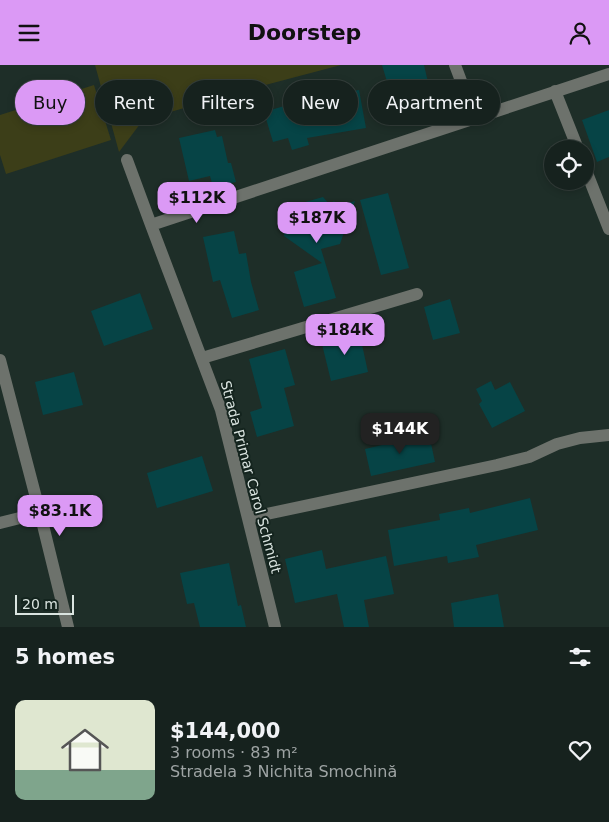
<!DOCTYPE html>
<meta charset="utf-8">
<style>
:root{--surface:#16221e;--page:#232f2b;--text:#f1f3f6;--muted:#9ea4a4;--line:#353f3c;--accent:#db99f5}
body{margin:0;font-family:"DejaVu Sans",sans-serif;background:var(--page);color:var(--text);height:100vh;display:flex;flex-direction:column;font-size:19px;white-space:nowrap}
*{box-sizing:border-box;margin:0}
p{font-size:16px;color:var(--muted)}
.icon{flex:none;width:28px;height:28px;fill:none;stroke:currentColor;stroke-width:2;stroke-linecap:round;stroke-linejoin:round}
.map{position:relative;height:562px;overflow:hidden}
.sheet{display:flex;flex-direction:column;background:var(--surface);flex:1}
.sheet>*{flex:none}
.guide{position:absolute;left:15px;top:15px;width:580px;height:45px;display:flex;gap:10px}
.fabs{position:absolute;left:544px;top:75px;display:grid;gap:10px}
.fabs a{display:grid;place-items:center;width:50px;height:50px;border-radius:50%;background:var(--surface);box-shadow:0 2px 8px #0003,0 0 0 1px var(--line);font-size:25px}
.scale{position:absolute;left:15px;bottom:12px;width:59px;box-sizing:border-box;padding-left:5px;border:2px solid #dae4e0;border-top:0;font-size:14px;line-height:18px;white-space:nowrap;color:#dae4e0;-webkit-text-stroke:4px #14241e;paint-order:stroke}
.price{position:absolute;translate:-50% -42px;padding:0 11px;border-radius:10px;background:var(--accent);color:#111;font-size:16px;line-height:32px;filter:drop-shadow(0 1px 2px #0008)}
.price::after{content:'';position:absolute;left:50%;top:30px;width:15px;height:11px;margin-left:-8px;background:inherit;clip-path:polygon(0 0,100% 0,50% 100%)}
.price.active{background:#222;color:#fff}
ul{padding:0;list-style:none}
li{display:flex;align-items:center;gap:15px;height:125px;padding:0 15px}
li+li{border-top:1px solid var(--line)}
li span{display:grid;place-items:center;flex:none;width:140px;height:100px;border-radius:10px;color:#555}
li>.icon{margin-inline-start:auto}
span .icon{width:60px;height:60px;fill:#fffc;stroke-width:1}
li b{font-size:21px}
h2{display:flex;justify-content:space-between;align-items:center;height:60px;padding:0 15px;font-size:21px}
.tag{padding:0 18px;border-radius:22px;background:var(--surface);box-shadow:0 2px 8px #0003,0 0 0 1px var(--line);font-size:18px;line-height:45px}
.tag.active{background:var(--accent);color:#111}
header{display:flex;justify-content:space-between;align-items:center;height:65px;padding:0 15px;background:var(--accent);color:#111;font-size:22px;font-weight:800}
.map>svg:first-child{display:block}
.green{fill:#3c3e18}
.building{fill:#064446}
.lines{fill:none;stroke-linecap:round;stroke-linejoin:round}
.minor{stroke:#6d726c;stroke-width:12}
.labels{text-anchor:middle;stroke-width:4;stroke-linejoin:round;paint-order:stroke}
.street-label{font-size:14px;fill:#dae4e0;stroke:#14241e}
</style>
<header><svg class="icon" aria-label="menu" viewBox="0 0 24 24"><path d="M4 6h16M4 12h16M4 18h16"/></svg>Doorstep<svg class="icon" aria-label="person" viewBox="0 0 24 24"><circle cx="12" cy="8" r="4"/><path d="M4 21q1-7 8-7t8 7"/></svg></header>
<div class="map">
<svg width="609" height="562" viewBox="0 0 609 562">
<rect width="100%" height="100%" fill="#1e2e28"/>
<path class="green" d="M95 0H341L246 25 143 55 119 87Z
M94 20 111 75 6 109 0 90V50Z"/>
<path class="building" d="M382 0H424L431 30 428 32 430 39 399 47 398 43 393 45 386 20H388Z
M359 25 366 63 307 73 309 80 292 85 288 73 273 77 264 47 301 36Z
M609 45V92L597 97 582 55Z
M215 65 217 72 222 71 228 98H231L236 117 213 122 210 111 189 116 179 73Z
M388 128 409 203 381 210 360 135Z
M323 132 330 140 334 136 338 141 355 136 340 179 321 184 336 233 304 242 294 207 322 198 284 171 287 150H293L295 140Z
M234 166 239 189 246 188 251 217 259 245 232 253 220 215 213 217 203 172Z
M140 228 153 264 104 281 91 246Z
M450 234 460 268 433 275 424 242Z
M359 266 368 307 331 316 321 275Z
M285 284 295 320 284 323 294 361 257 372 250 347 262 343 249 294Z
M74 307 83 340 43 350 35 317Z
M491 316 495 325 510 317 525 346 492 363 479 339 482 336 476 324Z
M429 369 435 397 371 411 365 384Z
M202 391 213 426 157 443 147 408Z
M530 433 538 465 476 480 479 492 448 498 447 491 394 501 388 465 440 455 439 449 469 443 470 448Z
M322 485 326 504 386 491 394 529 364 535 369 562H344L337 529 295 538 285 494Z
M229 498 238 541 241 540 246 562H200L194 538 187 539 180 508Z
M498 529 504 562H454L451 538Z"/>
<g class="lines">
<path class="minor" d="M455 0 475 53
M555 26 578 84
M127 95 151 160
M585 103 609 164
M202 293 417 229
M0 295 40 448 68 562
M248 453 497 400 529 392 557 379 580 373 609 370
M0 458 40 448
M275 562 221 345 151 160 609 9"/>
</g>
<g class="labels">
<g class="street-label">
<text transform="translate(251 412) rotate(75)" y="5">Strada Primar Carol Schmidt</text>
</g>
</g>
</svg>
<div class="fabs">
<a><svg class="icon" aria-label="locate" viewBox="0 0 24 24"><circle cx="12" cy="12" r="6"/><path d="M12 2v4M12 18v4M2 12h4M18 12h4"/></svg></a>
</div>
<div class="scale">20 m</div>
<b class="price" style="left:197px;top:159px">$112K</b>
<b class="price" style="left:317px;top:179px">$187K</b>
<b class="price" style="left:345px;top:291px">$184K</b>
<b class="price active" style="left:400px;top:390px">$144K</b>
<b class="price" style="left:60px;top:472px">$83.1K</b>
<div class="guide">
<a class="tag active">Buy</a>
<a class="tag">Rent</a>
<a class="tag">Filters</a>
<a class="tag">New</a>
<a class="tag">Apartment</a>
</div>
</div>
<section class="sheet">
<h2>5 homes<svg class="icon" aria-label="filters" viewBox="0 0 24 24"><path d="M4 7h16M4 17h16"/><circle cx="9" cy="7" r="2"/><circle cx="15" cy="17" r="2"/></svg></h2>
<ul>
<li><span style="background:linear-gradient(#dfe7d0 70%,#7fa58c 0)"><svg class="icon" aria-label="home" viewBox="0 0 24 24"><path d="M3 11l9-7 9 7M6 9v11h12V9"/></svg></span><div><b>$144,000</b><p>3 rooms · 83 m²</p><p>Stradela 3 Nichita Smochină</p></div><svg class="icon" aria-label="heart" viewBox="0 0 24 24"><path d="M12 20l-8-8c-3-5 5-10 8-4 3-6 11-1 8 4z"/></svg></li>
</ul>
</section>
